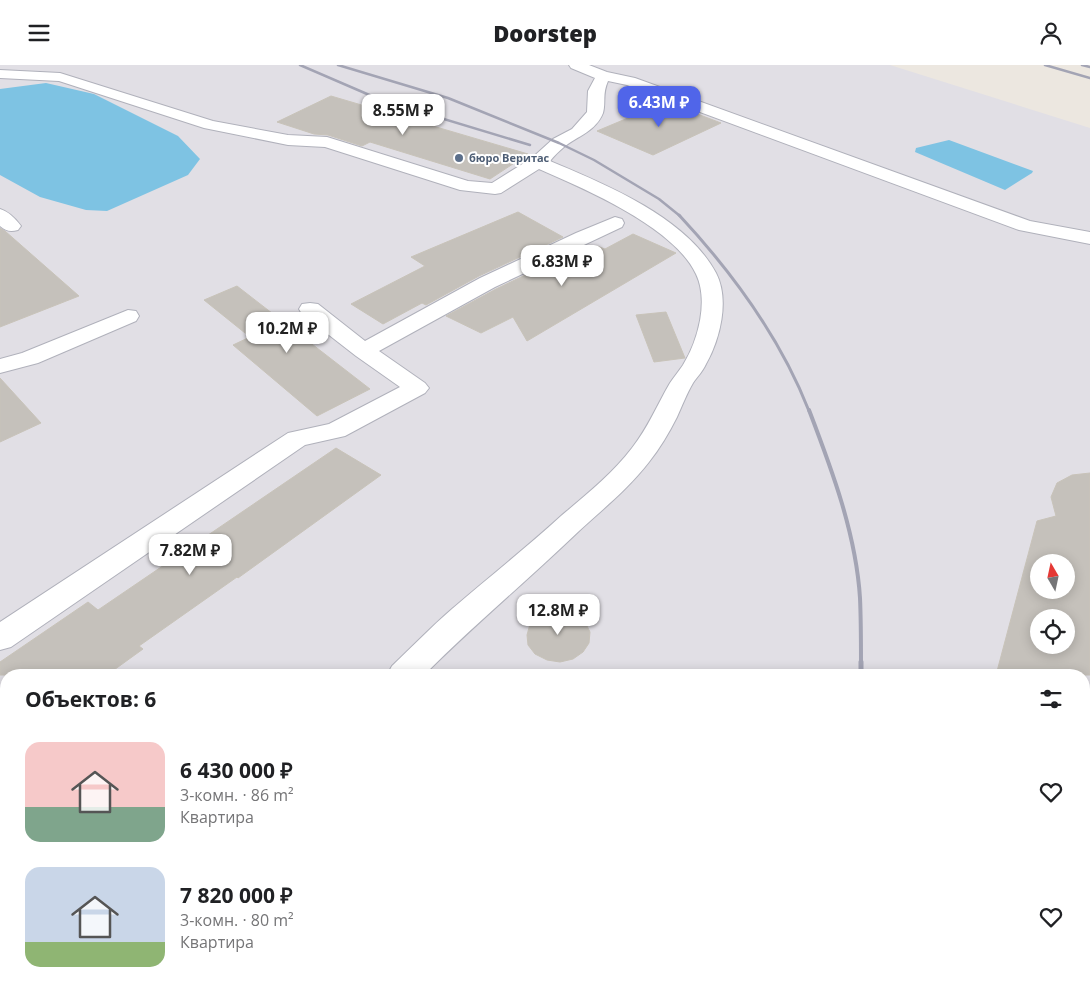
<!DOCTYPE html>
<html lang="ru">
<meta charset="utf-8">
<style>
:root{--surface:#fff;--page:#f6f6f6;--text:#202124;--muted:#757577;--accent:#5065e9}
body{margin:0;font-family:"Open Sans",sans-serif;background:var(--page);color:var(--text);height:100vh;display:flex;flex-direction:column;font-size:19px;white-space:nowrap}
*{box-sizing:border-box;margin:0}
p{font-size:16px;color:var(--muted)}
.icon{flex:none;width:28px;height:28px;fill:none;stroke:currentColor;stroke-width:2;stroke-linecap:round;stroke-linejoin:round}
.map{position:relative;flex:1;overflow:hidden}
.panel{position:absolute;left:0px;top:604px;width:1090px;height:321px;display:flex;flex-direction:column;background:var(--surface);border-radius:20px 20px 0 0;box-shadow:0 2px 12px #0003}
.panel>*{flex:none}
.needle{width:32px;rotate:351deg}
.buttons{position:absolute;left:1030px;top:489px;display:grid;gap:10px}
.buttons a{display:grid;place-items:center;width:45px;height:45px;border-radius:50%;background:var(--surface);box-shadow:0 2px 12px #0003;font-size:25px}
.price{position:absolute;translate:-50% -42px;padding:0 11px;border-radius:10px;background:#fff;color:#222;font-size:16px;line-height:32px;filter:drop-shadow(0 1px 2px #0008)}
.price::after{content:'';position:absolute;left:50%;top:30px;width:15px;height:11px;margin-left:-8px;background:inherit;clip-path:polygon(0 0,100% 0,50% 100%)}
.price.on{background:var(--accent);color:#fff}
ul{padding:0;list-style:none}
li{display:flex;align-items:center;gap:15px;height:125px;padding:0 25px}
li span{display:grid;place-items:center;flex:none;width:140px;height:100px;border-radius:15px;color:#555}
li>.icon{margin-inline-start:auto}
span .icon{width:60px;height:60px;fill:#fffc;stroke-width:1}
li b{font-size:21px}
h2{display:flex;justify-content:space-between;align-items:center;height:60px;padding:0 25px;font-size:21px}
header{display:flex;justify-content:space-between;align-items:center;height:65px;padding:0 25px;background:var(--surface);font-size:22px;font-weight:800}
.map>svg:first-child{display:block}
.industrial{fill:#e1dfe5;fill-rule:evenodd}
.water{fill:#7ec3e3}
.building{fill:#c5c1bb;stroke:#c8c3b9;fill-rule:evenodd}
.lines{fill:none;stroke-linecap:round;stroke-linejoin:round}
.minor-casing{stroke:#b0b1bb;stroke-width:2}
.minor{fill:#fff;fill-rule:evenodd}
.rail-far3{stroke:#a3a4b4;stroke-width:2.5}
.rail-far2{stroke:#a3a4b4;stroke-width:3}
.rail-far1{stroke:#a3a4b4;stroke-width:4}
.rail{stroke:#a3a4b4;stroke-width:5}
.service-dot{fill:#5c6f8a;stroke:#fff;stroke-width:2}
.labels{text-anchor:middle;stroke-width:4;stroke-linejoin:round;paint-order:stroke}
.far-service-label{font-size:11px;font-weight:bold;fill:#4e5e75;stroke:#fff;text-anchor:start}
</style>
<header><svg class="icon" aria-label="menu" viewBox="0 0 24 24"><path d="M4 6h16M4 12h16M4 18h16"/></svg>Doorstep<svg class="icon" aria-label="person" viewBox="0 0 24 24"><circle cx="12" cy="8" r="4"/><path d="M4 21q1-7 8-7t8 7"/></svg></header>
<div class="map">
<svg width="1090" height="924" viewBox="0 0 1090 924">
<rect width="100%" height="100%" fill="#ece7e0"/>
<path class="industrial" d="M0 0H890L1090 63V924H159L151 919H1084V610H6V825L0 821ZM1039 498H1066V525H1039ZM1039 552H1066V580H1039Z"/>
<path class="water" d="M46 18 94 29 178 71 200 94 188 110 107 146 86 145 40 132 0 110V24Z
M949 75 1033 106 1032 108 1005 125 915 87 916 83Z"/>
<path class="building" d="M331 31 528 89 490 114 370 77 362 81 328 70 314 69 277 57Z
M666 37 721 58 653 90 597 66Z
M518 147 563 172 479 211 426 240 422 238 383 259 351 239 425 201 411 192Z
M0 163 5 166 79 231 0 262Z
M633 169 676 188 527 276 513 252 481 268 446 251 496 224 582 183 588 186 597 181 605 184Z
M237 221 370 324 317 351 233 280 250 272 204 235Z
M666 247 685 293 654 297 636 250Z
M0 313 41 358 0 377Z
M336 383 381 410 238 513 237 512 139 581 143 584 107 610H0V597L88 537 98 545Z
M1090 408V610H996L1037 456 1056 451 1051 432 1057 418 1072 410ZM1039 498H1066V525H1039ZM1039 552H1066V580H1039Z
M563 546 575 550 585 557 590 567 589 578 583 587 573 594 560 597 547 595 535 589 528 580 527 570 530 559 538 552 550 547Z"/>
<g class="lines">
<defs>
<path id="minor" d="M569 0H589L607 7 635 13 1030 156 1090 167V179L1019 165 627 20 608 16C602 29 606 37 603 48 596 66 578 71 564 82 559 86 554 91 550 96 605 119 686 152 716 208 730 235 720 274 706 299 703 306 697 312 693 318 687 328 682 341 677 352 669 368 660 383 649 397 629 423 603 444 579 466 528 515 474 560 424 610H387L392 601C412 582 431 562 452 544 488 513 526 483 561 451 586 430 612 409 632 383 648 363 657 340 670 318 674 312 679 306 683 300 698 276 709 236 696 209 674 162 585 124 539 104L501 128 495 129 460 125 325 82 288 80 204 63 59 16 0 13V5L60 8 213 56 288 70 327 72 468 116 492 118 532 93 553 74 572 64 587 47 588 26 595 13 571 3Z
M0 144C9 147 15 153 21 161L18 165C10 167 6 166 0 161Z
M615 152 622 154 624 158 622 162 495 222 379 286 425 318 429 323 425 328 345 371 305 380 11 582 0 585V557L288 368 329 359 400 322 356 291 302 249 299 244 302 239 310 238 318 239 365 276 480 213 576 168Z
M128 245 136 246 139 251 136 256 38 298 0 308V294L22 288Z"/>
</defs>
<use href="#minor" class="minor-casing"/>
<use href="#minor" class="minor"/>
<path class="rail-far3" d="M300 0 381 35 530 80
M338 0 448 33 559 78 594 95 659 134 680 151
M1045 0 1090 13
M1082 0 1090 2"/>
<path class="rail-far2" d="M679 150C733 208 780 272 809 346"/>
<path class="rail-far1" d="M809 345C832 405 856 469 860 533 861 555 861 577 861 599"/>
<path class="rail" d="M861 597V610
M799 924 801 919"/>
</g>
<circle class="service-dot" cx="459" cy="93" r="5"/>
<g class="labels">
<g class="far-service-label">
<text x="469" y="97">бюро Веритас</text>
</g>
</g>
</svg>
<div class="buttons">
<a><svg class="needle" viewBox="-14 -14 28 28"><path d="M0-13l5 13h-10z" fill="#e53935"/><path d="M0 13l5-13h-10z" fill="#757577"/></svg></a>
<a><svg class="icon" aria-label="locate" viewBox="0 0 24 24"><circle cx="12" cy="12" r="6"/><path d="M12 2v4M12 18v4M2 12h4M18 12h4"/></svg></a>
</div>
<b class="price on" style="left:659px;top:63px">6.43M ₽</b>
<b class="price" style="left:403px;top:71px">8.55M ₽</b>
<b class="price" style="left:562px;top:222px">6.83M ₽</b>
<b class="price" style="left:287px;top:289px">10.2M ₽</b>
<b class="price" style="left:190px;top:511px">7.82M ₽</b>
<b class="price" style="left:558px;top:571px">12.8M ₽</b>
<section class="panel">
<h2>Объектов: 6<svg class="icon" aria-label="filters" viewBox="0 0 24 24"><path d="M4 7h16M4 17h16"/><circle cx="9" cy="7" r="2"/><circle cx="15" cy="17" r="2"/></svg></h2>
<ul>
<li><span style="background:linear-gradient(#f6c9c9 65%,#7fa58c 0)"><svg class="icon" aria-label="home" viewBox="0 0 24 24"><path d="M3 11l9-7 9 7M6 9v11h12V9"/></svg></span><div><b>6 430 000 ₽</b><p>3-комн. · 86 m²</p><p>Квартира</p></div><svg class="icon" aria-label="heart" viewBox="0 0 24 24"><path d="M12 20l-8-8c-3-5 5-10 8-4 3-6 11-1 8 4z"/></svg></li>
<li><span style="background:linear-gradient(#c9d6e8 75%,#8fb573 0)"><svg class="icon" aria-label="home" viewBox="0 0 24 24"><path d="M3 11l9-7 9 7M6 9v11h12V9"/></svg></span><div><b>7 820 000 ₽</b><p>3-комн. · 80 m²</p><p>Квартира</p></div><svg class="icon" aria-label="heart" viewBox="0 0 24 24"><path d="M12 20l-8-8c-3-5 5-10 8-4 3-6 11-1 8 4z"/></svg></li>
</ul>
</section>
</div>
